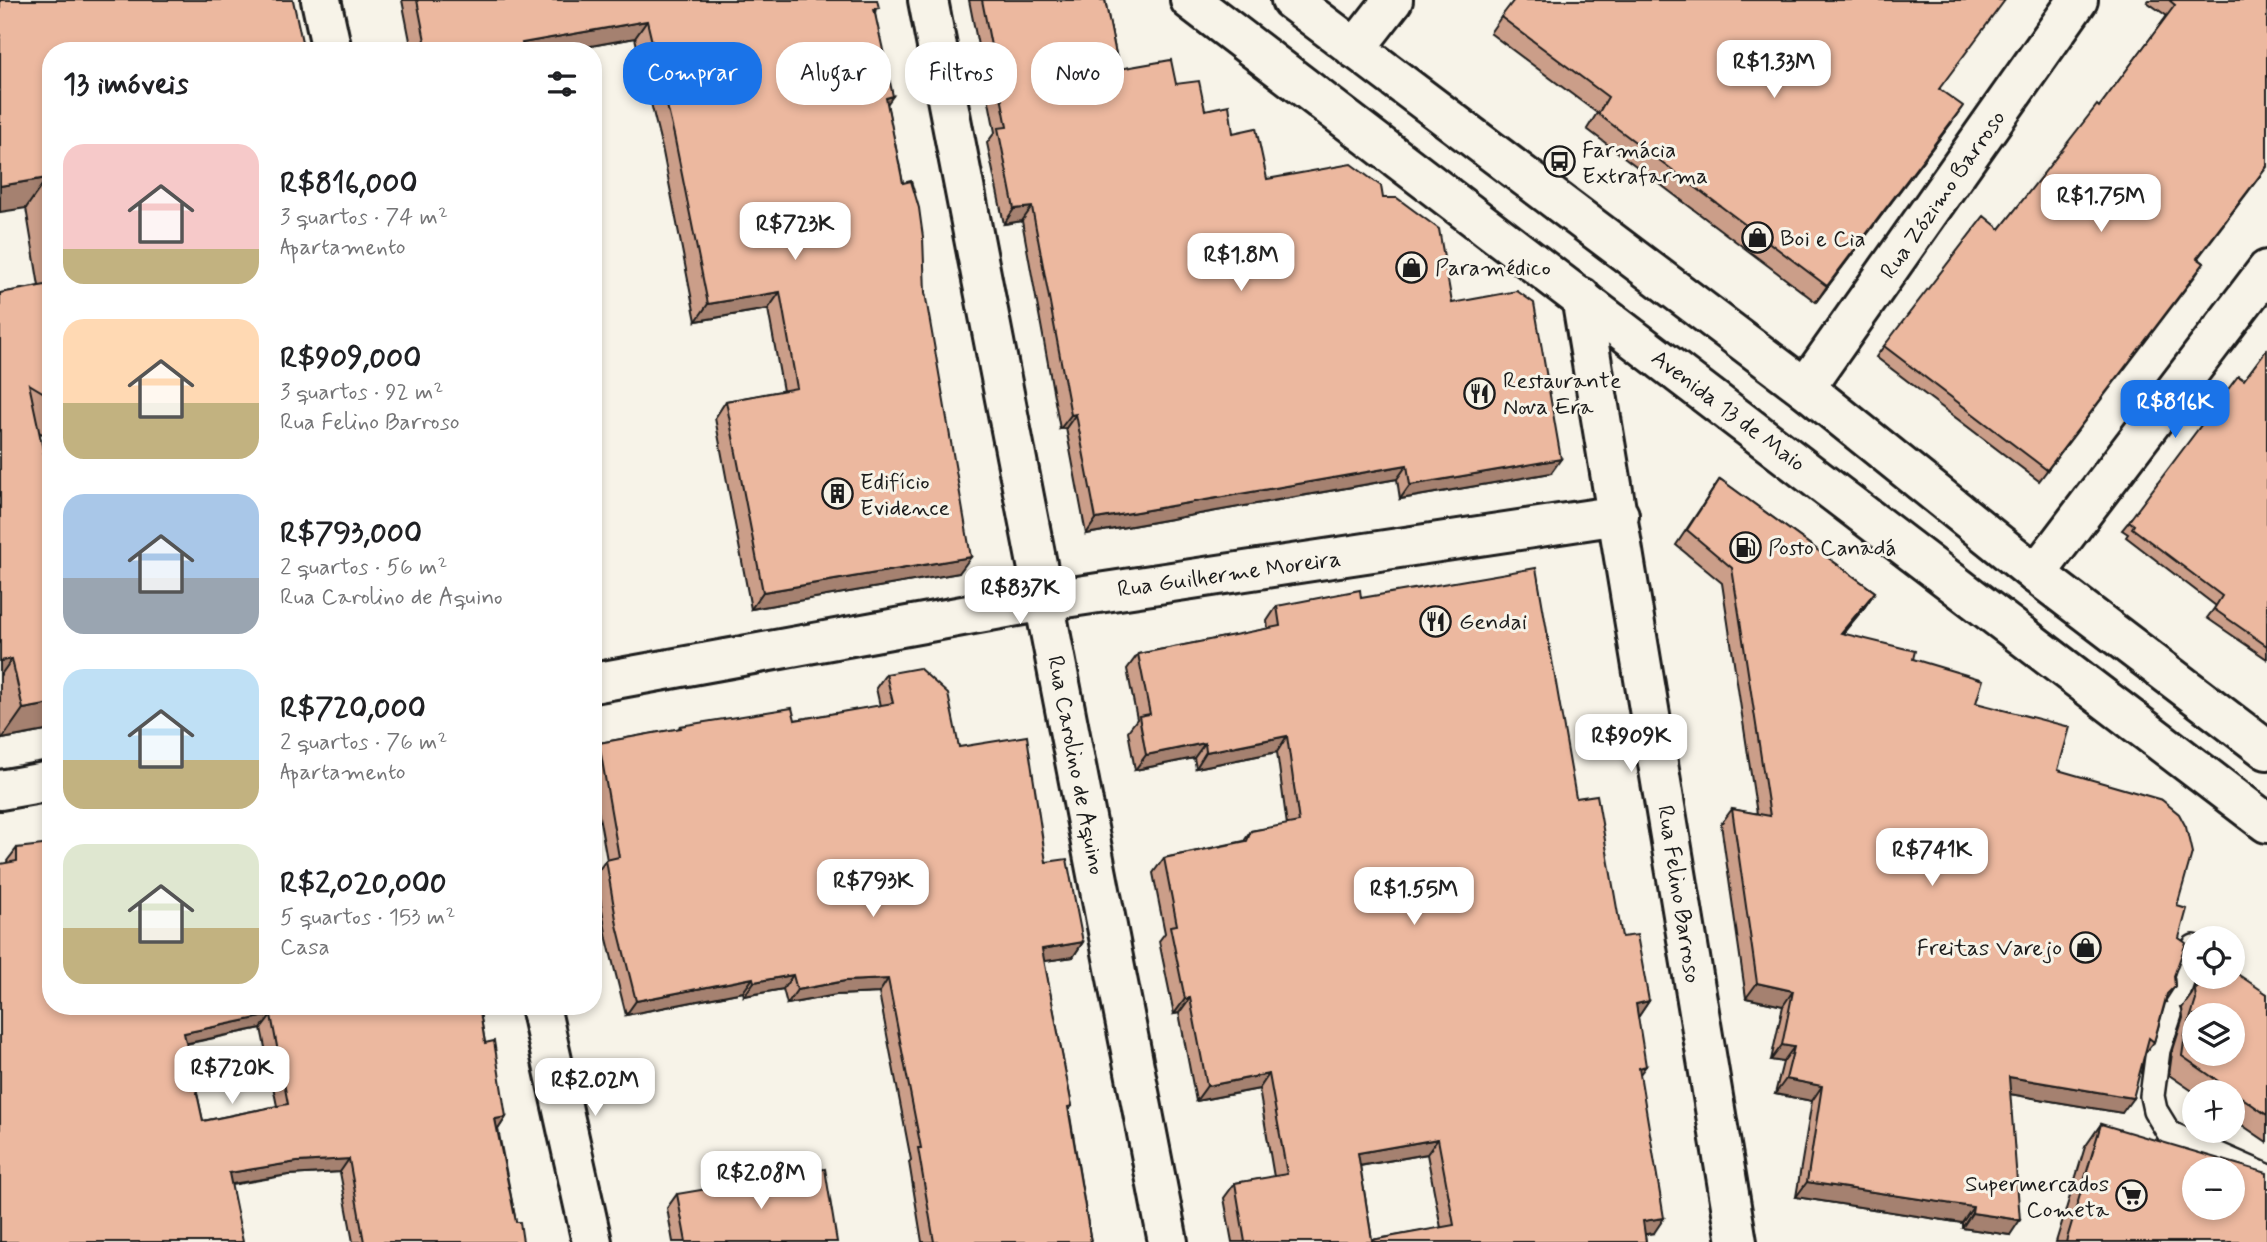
<!DOCTYPE html>
<html lang="pt">
<meta charset="utf-8">
<style>
:root{--surface:#fff;--page:#f6f6f6;--text:#202124;--muted:#757577;--accent:#1a73e8}
body{margin:0;font-family:Mynerve,sans-serif;background:var(--page);color:var(--text);height:100vh;display:flex;flex-direction:column;font-size:26px;white-space:nowrap}
*{box-sizing:border-box;margin:0}
p{font-size:23px;color:var(--muted)}
.icon{flex:none;width:38px;height:38px;fill:none;stroke:currentColor;stroke-width:2;stroke-linecap:round;stroke-linejoin:round}
.map{position:relative;flex:1;overflow:hidden}
.panel{position:absolute;left:42px;top:42px;width:560px;height:973px;display:flex;flex-direction:column;background:var(--surface);border-radius:28px;box-shadow:0 4px 10px #0003}
.panel>*{flex:none}
.hud{position:absolute;left:623px;top:42px;width:665px;height:63px;display:flex;gap:14px}
.fabs{position:absolute;left:2182px;top:926px;display:grid;gap:14px}
.fabs a{display:grid;place-items:center;width:63px;height:63px;border-radius:50%;background:var(--surface);box-shadow:0 4px 10px #0003;font-size:35px}
.price{position:absolute;translate:-50% -60px;padding:0 16px;border-radius:14px;background:#fff;color:#222;font-size:23px;line-height:46px;filter:drop-shadow(0 2px 4px #0008)}
.price::after{content:'';position:absolute;left:50%;top:42px;width:21px;height:16px;margin-left:-10px;background:inherit;clip-path:polygon(0 0,100% 0,50% 100%)}
.price.active{background:var(--accent);color:#fff}
ul{padding:0;list-style:none}
li{display:flex;align-items:center;gap:21px;height:175px;padding:0 21px}
li span{display:grid;place-items:center;flex:none;width:196px;height:140px;border-radius:21px;color:#555}
li>.icon{margin-inline-start:auto}
span .icon{width:84px;height:84px;fill:#fffc;stroke-width:1}
li b{font-size:30px}
h2{display:flex;justify-content:space-between;align-items:center;height:84px;padding:0 21px;font-size:30px}
.chip{padding:0 24px;border-radius:28px;background:var(--surface);box-shadow:0 4px 10px #0003;font-size:24px;line-height:63px}
.chip.active{background:var(--accent);color:#fff}
.map>svg:first-child{display:block}
.lines{fill:none;stroke-linecap:round;stroke-linejoin:round}
.lane-casing{stroke:#1c1c1c;stroke-width:28}
.street-casing{stroke:#1c1c1c;stroke-width:44}
.primary-casing{stroke:#1c1c1c;stroke-width:44}
.lane{stroke:#f7f3e8;stroke-width:23}
.street{stroke:#f7f3e8;stroke-width:38}
.primary{stroke:#f7f3e8;stroke-width:38}
.wall{fill:#cb9e89;stroke:#1c1c1c;stroke-width:2;fill-rule:evenodd}
.shaded-wall{fill:#a5816f;stroke:#1c1c1c;stroke-width:2}
.building{fill:#ecb89f;stroke:#1c1c1c;stroke-width:2;fill-rule:evenodd}
.labels{text-anchor:middle;stroke-width:6;stroke-linejoin:round;paint-order:stroke}
.poi-label{font-size:23px;fill:#1c1c1c;stroke:#f7f3e8;text-anchor:start}
.street-label{font-size:23px;fill:#1c1c1c;stroke:#f7f3e8}
</style>
<div class="map">
<svg width="2267" height="1242" viewBox="0 0 2267 1242">
<rect width="100%" height="100%" fill="#f7f3e8"/>
<filter id="ink" filterUnits="userSpaceOnUse"><feTurbulence type="fractalNoise" baseFrequency=".0143" numOctaves="2"/><feDisplacementMap in="SourceGraphic" scale="14" xChannelSelector="R" yChannelSelector="G"/><feConvolveMatrix kernelMatrix="1 2 1 2 8 2 1 2 1" color-interpolation-filters="sRGB"/></filter>
<g filter="url(#ink)">
<g class="lines">
<defs>
<path id="lane" d="M2177 996 2194 947
M2170 1014 2158 1050 2152 1096 2155 1110 2169 1133 2267 1176"/>
<path id="street" d="M321 0 332 51
M928 0 1168 1242
M1355 49 1393 0
M1581 297 1737 1242
M1805 388 2078 0
M2036 574 2267 270
M593 683 1045 601 1619 515
M0 790 51 781
M540 1006 592 1242"/>
<path id="primary" d="M1190 0 2267 823
M1291 0 1805 388 2036 574 2267 750"/>
</defs>
<use href="#lane" class="lane-casing"/>
<use href="#street" class="street-casing"/>
<use href="#primary" class="primary-casing"/>
<use href="#lane" class="lane"/>
<use href="#street" class="street"/>
<use href="#primary" class="primary"/>
</g>
<path class="wall" d="M402 0H877L875 14 887 104 925 293 959 573 751 609 715 418 726 401 783 391 768 309 696 321 663 152 635 38 563 51H412Z
M969 0H1105L1119 69 1176 84 1233 133 1267 179 1383 198 1452 303 1551 473 1400 499 1397 479 1086 534 1066 428 1060 429 1022 221 1004 224 987 143 995 132Z
M2149 0H2267V167L2198 258 2204 263 2196 275 2039 481 1876 357 1884 346 2000 229 2099 107 2167 16 2147 2Z
M1501 17 1940 89 1952 122 1816 302 1587 129 1597 113 1490 33Z
M51 51V439L39 432 51 487V730L2 739 0 730V293L39 286 26 208Z
M2267 349V659L2207 618 2216 606 2126 537 2128 534 2122 530 2244 380Z
M1720 479 1875 592 1864 608 1842 634 1913 659 1976 703 2058 770 2177 906 2179 938 2174 976 2175 986 2166 1000 2154 1042 2144 1055 2122 1113 2010 1094V1235L1962 1228V1223L1796 1197 1812 1101 1775 1094 1783 1062 1771 1060 1783 1006 1746 998 1721 824 1732 809 1757 814 1722 583 1676 545Z
M1361 598 1576 798 1622 937 1649 1001 1638 1017 1640 1075 1654 1233 1645 1234 1646 1242H1232L1224 1198 1235 1183 1274 1177 1259 1089 1196 1101 1179 1013 1174 1014 1159 941 1165 933 1153 873 1164 858 1244 841 1251 831 1287 825 1277 752 1196 768 1194 758 1135 770 1128 731 1137 719 1127 669 1138 654 1268 629 1267 621 1277 606ZM1427 1154 1441 1228 1372 1240 1360 1166Z
M886 674 959 747 1046 862 1083 942 1073 957 1044 961 1072 1106 1069 1110 1091 1242H922L909 1162 911 1160 879 993 836 995 787 1004 783 989 744 996 743 992 626 1015 607 939 596 874 606 860H607L593 783V751L599 743 678 729 680 726 795 720 880 706 876 688Z
M17 848 479 1006 485 1043 506 1117 498 1129 516 1222 523 1242H353L340 1172 288 1175 232 1185 8 863 7 861ZM261 1028 277 1106 203 1121 186 1044Z
M2199 976H2233L2267 994V1142L2233 1119V1092H2194L2169 1075 2172 1053 2183 1018 2182 1008 2192 994Z
M2101 1124 2267 1242H2056L2085 1147Z
M677 1194 837 1242H673L667 1208Z"/>
<path class="shaded-wall" d="M647 21 635 38 563 51H517L522 43Z
M893 96 881 113 886 98Z
M1963 106 1952 122 1816 302 1827 286Z
M47 178 26 208 0 212V186Z
M1032 207 1022 221 1004 224 1014 209Z
M780 292 768 309 696 321 708 304Z
M1076 414 1066 428 1060 429 1071 415Z
M1561 459 1551 473 1400 499 1410 485Z
M1407 465 1397 479 1086 534 1096 519Z
M971 557 959 573 751 609 763 592Z
M1875 592 1864 608 1830 649 1841 633Z
M12 659 0 676V661Z
M51 704V730L2 739 23 709Z
M1287 736 1277 752 1196 768 1206 752Z
M1205 743 1194 758 1135 770 1146 755Z
M1083 942 1073 957 1032 963 1042 949Z
M793 975 783 989 744 996 754 982Z
M753 978 743 992 626 1015 636 1001Z
M888 979 879 993 836 995 787 1004 797 990 845 981Z
M1757 983 1793 991 1783 1006 1746 998Z
M1190 998 1179 1013 1174 1014 1185 999Z
M1649 1001 1639 1016 1625 1019 1636 1004Z
M271 1015 261 1028 174 1046 184 1033Z
M1782 1045 1794 1047 1783 1062 1771 1060Z
M1646 1066 1635 1081 1639 1068Z
M1269 1074 1259 1089 1196 1101 1207 1086Z
M2009 1077 2133 1098 2122 1113 1998 1092Z
M1786 1079 1822 1086 1812 1101 1775 1094Z
M506 1117 497 1131 495 1119Z
M1438 1139 1427 1154 1347 1168 1358 1153Z
M349 1159 340 1172 288 1175 220 1186 229 1173 297 1162Z
M1807 1182 1973 1207 1962 1223 1796 1197Z
M1972 1213 2020 1220 2010 1235 1962 1228Z
M1664 1218 1654 1233 1632 1236 1643 1221Z"/>
<path class="building" d="M0 0H293L304 51H51V204L47 178 0 186Z
M417 0H877L879 8 874 9 893 96 886 98 903 183 911 181 919 208 923 237 925 293 971 557 763 592 726 401 797 388 780 292 708 304 674 135 647 21 522 43 524 51H427Z
M982 0H1105L1119 69 1171 60 1176 84 1199 81 1205 110 1229 105 1233 133 1256 128 1267 179 1351 164 1381 186 1383 198H1397L1439 229 1452 303 1517 291 1534 303 1561 459 1410 485 1407 465 1096 519 1076 414 1071 415 1032 207 1014 209 998 128 1007 127Z
M1514 0H2005L1939 89 1963 106 1827 286 1598 114 1608 97 1501 17Z
M2169 0H2267V166L2197 258 2204 263 2047 470 1884 346 1984 216 2000 229 2097 105 2099 107 2175 5Z
M51 284V397L29 384 51 487V704L23 709 12 659 0 661V293Z
M2267 349V646L2214 609 2222 596 2132 528 2134 525 2129 521 2238 376 2244 380Z
M1720 479 1875 592 1841 633 1915 651 1913 659 1983 680 1976 703 2070 727 2058 770 2162 800 2179 814 2186 827 2192 853 2177 906 2187 909 2179 938 2186 943 2174 976 2175 986 2167 994 2154 1042 2149 1038 2133 1098 2009 1077 2020 1220 1972 1213 1973 1207 1807 1182 1822 1086 1786 1079 1794 1047 1782 1045 1793 991 1757 983 1732 809 1770 816 1732 568 1687 530Z
M1536 568 1576 798 1597 795 1622 937 1637 935 1649 1001 1636 1004 1646 1066 1639 1068 1664 1218 1643 1221 1646 1242H1245L1235 1183 1287 1174 1269 1074 1207 1086 1190 998 1185 999 1170 926 1177 925 1164 858 1247 841 1251 831 1299 822 1287 736 1206 752 1205 743 1146 755 1139 716 1150 714 1138 654 1280 626 1277 606 1360 590 1361 598ZM1438 1139 1454 1225 1372 1240 1358 1153Z
M919 668 948 694 959 747 1027 736 1046 862 1067 859 1083 942 1042 949 1072 1106 1068 1107 1091 1242H934L918 1148H921L888 979 845 981 797 990 793 975 754 982 753 978 636 1001 617 925 606 860 619 857 599 743 681 728 680 726 792 708 795 720 893 703 886 674Z
M51 844V1006H479L485 1043 494 1041 506 1117 495 1119 516 1222H520L523 1242H364L349 1159 297 1162 229 1173 243 1242H0V864L17 861V848ZM271 1015 288 1104 203 1121 184 1033Z
M2233 971 2267 994V1115L2182 1056 2185 1035 2196 1000 2195 990 2203 982 2205 976H2233ZM2194 1015H2233V1054H2194Z
M2101 1124 2267 1173V1242H2066ZM2194 1169H2233V1208H2194Z
M825 1169 837 1242H686L677 1194Z"/>
</g>
<defs>
<symbol id="bus-ring" viewBox="-11 -11 22 22"><circle r="9.5" fill="#f7f3e8" stroke="#1c1c1c" stroke-width="1.5"/><path d="M-5-6H5V4H4V6H2V4H-2V6H-4V4H-5ZM-3.5-4V0h7V-4ZM-3.5 1.2v1.5H-2V1.2ZM2 1.2v1.5H3.5V1.2Z" fill="#1c1c1c"/></symbol>
<symbol id="shop-ring" viewBox="-11 -11 22 22"><circle r="9.5" fill="#f7f3e8" stroke="#1c1c1c" stroke-width="1.5"/><path d="M-5-2.5h2.3a2.7 3.5 0 0 1 5.4 0H5L5.5 6h-11ZM-1.5-2.5h3a1.5 2.3 0 0 0-3 0Z" fill="#1c1c1c"/></symbol>
<symbol id="restaurant-ring" viewBox="-11 -11 22 22"><circle r="9.5" fill="#f7f3e8" stroke="#1c1c1c" stroke-width="1.5"/><path d="M-5-6h1v4h1v-4h1v4h1v-4h1v5L-1.5 .5V6h-2V.5L-5-1ZM5-6V6H3V1.5H1.5Q1.5-4 5-6Z" fill="#1c1c1c"/></symbol>
<symbol id="building-ring" viewBox="-11 -11 22 22"><circle r="9.5" fill="#f7f3e8" stroke="#1c1c1c" stroke-width="1.5"/><path d="M-4-6H4V6H1V3H-1V6H-4ZM-2.5-4.3h1.7v1.8h-1.7ZM.8-4.3h1.7v1.8H.8ZM-2.5-1h1.7V.8h-1.7ZM.8-1h1.7V.8H.8Z" fill="#1c1c1c"/></symbol>
<symbol id="fuel-ring" viewBox="-11 -11 22 22"><circle r="9.5" fill="#f7f3e8" stroke="#1c1c1c" stroke-width="1.5"/><path d="M-5.5-6h7V0h2V4h1.3V-2.5L3-4.5l.8-.8L6-3V5H2.5V1h-1V6h-7ZM-4.2-4.7v3.2H.2V-4.7Z" fill="#1c1c1c"/></symbol>
<symbol id="supermarket-ring" viewBox="-11 -11 22 22"><circle r="9.5" fill="#f7f3e8" stroke="#1c1c1c" stroke-width="1.5"/><path d="M-6-5.5h2.5l.6 2H6L4.5 2H-2.5L-4.4-4H-6ZM-1.5 3.2a1.3 1.3 0 1 0 .1 0ZM3 3.2a1.3 1.3 0 1 0 .1 0Z" fill="#1c1c1c"/></symbol>
</defs>
<g fill-rule="evenodd">
<use href="#bus-ring" x="1542" y="144" width="35" height="35"/>
<use href="#shop-ring" x="1740" y="220" width="35" height="35"/>
<use href="#shop-ring" x="1394" y="250" width="35" height="35"/>
<use href="#restaurant-ring" x="1462" y="376" width="35" height="35"/>
<use href="#building-ring" x="820" y="476" width="35" height="35"/>
<use href="#fuel-ring" x="1728" y="530" width="35" height="35"/>
<use href="#restaurant-ring" x="1418" y="604" width="35" height="35"/>
<use href="#shop-ring" x="2068" y="930" width="35" height="35"/>
<use href="#supermarket-ring" x="2114" y="1178" width="35" height="35"/>
</g>
<g class="labels">
<g class="poi-label">
<text x="1582" y="157">Farmácia<tspan x="1582" dy="26">Extrafarma</tspan></text>
<text x="1780" y="246">Boi e Cia</text>
<text x="1435" y="275">Paramédico</text>
<text x="1503" y="388">Restaurante<tspan x="1503" dy="26">Nova Era</tspan></text>
<text x="860" y="489">Edifício<tspan x="860" dy="26">Evidence</tspan></text>
<text x="1768" y="555">Posto Canadá</text>
<text x="1459" y="629">Gendai</text>
<text x="2062" y="955" text-anchor="end">Freitas Varejo</text>
<text x="2109" y="1191" text-anchor="end">Supermercados<tspan x="2109" dy="26">Cometa</tspan></text>
</g>
<g class="street-label">
<text transform="translate(1942 194) rotate(-55)" y="8">Rua Zózimo Barroso</text>
<text transform="translate(1729 410) rotate(37)" y="8">Avenida 13 de Maio</text>
<text transform="translate(1229 573) rotate(-8)" y="8">Rua Guilherme Moreira</text>
<text transform="translate(1077 765) rotate(79)" y="8">Rua Carolino de Aquino</text>
<text transform="translate(1680 894) rotate(81)" y="8">Rua Felino Barroso</text>
</g>
</g>
</svg>
<div class="fabs">
<a><svg class="icon" aria-label="locate" viewBox="0 0 24 24"><circle cx="12" cy="12" r="6"/><path d="M12 2v4M12 18v4M2 12h4M18 12h4"/></svg></a>
<a><svg class="icon" aria-label="layers" viewBox="0 0 24 24"><path d="M12 4l9 5-9 5-9-5zM3 14l9 5 9-5"/></svg></a>
<a>+</a>
<a>−</a>
</div>
<b class="price" style="left:1774px;top:100px">R$1.33M</b>
<b class="price" style="left:2101px;top:234px">R$1.75M</b>
<b class="price" style="left:795px;top:262px">R$723K</b>
<b class="price" style="left:1241px;top:293px">R$1.8M</b>
<b class="price active" style="left:2175px;top:440px">R$816K</b>
<b class="price" style="left:1020px;top:626px">R$837K</b>
<b class="price" style="left:1631px;top:774px">R$909K</b>
<b class="price" style="left:1932px;top:888px">R$741K</b>
<b class="price" style="left:873px;top:919px">R$793K</b>
<b class="price" style="left:1414px;top:927px">R$1.55M</b>
<b class="price" style="left:232px;top:1106px">R$720K</b>
<b class="price" style="left:595px;top:1118px">R$2.02M</b>
<b class="price" style="left:761px;top:1211px">R$2.08M</b>
<div class="hud">
<a class="chip active">Comprar</a>
<a class="chip">Alugar</a>
<a class="chip">Filtros</a>
<a class="chip">Novo</a>
</div>
<section class="panel">
<h2>13 imóveis<svg class="icon" aria-label="filters" viewBox="0 0 24 24"><path d="M4 7h16M4 17h16"/><circle cx="9" cy="7" r="2"/><circle cx="15" cy="17" r="2"/></svg></h2>
<ul>
<li><span style="background:linear-gradient(#f6c9c9 75%,#c2b280 0)"><svg class="icon" aria-label="home" viewBox="0 0 24 24"><path d="M3 11l9-7 9 7M6 9v11h12V9"/></svg></span><div><b>R$816,000</b><p>3 quartos · 74 m²</p><p>Apartamento</p></div></li>
<li><span style="background:linear-gradient(#ffd9b3 60%,#c2b280 0)"><svg class="icon" aria-label="home" viewBox="0 0 24 24"><path d="M3 11l9-7 9 7M6 9v11h12V9"/></svg></span><div><b>R$909,000</b><p>3 quartos · 92 m²</p><p>Rua Felino Barroso</p></div></li>
<li><span style="background:linear-gradient(#a9c7e8 60%,#9aa5b1 0)"><svg class="icon" aria-label="home" viewBox="0 0 24 24"><path d="M3 11l9-7 9 7M6 9v11h12V9"/></svg></span><div><b>R$793,000</b><p>2 quartos · 56 m²</p><p>Rua Carolino de Aquino</p></div></li>
<li><span style="background:linear-gradient(#bfe0f5 65%,#c2b280 0)"><svg class="icon" aria-label="home" viewBox="0 0 24 24"><path d="M3 11l9-7 9 7M6 9v11h12V9"/></svg></span><div><b>R$720,000</b><p>2 quartos · 76 m²</p><p>Apartamento</p></div></li>
<li><span style="background:linear-gradient(#dfe7d0 60%,#c2b280 0)"><svg class="icon" aria-label="home" viewBox="0 0 24 24"><path d="M3 11l9-7 9 7M6 9v11h12V9"/></svg></span><div><b>R$2,020,000</b><p>5 quartos · 153 m²</p><p>Casa</p></div></li>
</ul>
</section>
</div>
